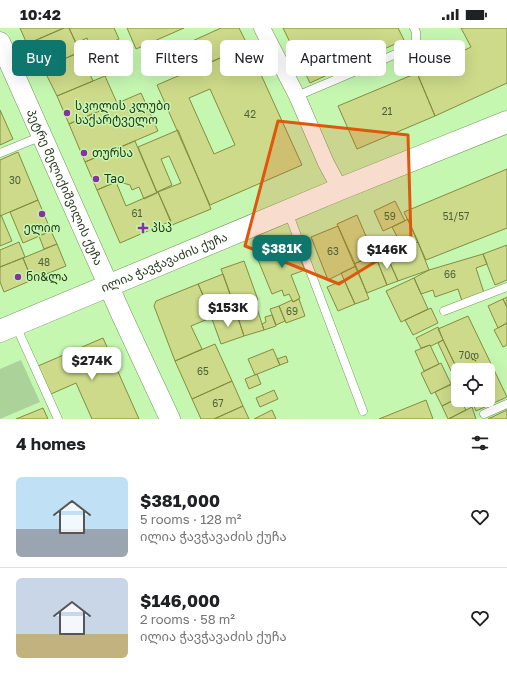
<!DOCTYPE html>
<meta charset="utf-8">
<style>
:root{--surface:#fff;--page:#f2f2f2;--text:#202124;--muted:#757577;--line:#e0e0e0;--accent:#0f766e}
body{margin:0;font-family:"Golos Text","Noto Sans Georgian",sans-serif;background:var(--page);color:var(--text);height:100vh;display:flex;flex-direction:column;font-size:15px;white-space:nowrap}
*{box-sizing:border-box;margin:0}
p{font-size:13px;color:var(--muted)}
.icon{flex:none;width:22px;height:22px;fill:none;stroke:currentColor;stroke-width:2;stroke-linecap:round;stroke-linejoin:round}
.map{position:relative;height:391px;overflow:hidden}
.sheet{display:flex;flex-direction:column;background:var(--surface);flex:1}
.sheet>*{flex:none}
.hud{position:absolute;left:12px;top:12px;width:483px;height:36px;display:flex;gap:8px}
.tools{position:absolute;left:451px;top:335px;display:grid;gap:8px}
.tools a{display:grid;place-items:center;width:44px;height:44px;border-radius:6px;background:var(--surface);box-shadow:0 4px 16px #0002;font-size:20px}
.price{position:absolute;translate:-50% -34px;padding:0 9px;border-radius:8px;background:#fff;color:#222;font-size:13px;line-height:26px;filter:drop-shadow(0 1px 2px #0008)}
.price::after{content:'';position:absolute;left:50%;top:24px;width:12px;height:9px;margin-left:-6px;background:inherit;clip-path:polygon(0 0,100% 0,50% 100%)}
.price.current{background:var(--accent);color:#fff}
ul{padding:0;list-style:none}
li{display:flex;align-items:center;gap:12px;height:100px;padding:0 16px}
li+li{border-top:1px solid var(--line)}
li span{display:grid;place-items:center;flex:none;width:112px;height:80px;border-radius:6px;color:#555}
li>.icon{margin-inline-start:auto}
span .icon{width:48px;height:48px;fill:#fffc;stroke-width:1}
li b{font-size:17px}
h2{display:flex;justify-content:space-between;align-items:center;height:48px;padding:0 16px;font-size:17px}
.chip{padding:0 14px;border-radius:6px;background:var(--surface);box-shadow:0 4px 16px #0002;font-size:14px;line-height:36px}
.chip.current{background:var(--accent);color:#fff}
.status{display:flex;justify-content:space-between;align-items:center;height:28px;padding:0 20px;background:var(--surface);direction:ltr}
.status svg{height:11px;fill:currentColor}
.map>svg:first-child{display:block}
.green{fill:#abd299}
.building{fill:#ccda89;stroke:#828d3e;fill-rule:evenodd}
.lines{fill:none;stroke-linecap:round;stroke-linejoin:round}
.service-casing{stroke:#6c9957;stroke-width:9}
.minor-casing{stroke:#6c9957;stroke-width:17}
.tertiary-casing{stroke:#6c9957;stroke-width:21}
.secondary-casing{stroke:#6c9957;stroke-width:23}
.service{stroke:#fff;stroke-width:8}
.minor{stroke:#fff;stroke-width:16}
.tertiary{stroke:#fff;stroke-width:20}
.secondary{stroke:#fff;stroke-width:22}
.marked{fill:#de570d;fill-opacity:0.2;stroke:#de570d;stroke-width:3;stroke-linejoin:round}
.poi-dot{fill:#8633a1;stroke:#c6f7b1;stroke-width:1.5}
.labels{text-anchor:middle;stroke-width:3;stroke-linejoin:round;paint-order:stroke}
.number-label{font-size:10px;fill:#4f6038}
.poi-label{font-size:12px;fill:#25381d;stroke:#c6f7b1;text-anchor:start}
.street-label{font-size:12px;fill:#25381d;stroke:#c6f7b1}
</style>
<div class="status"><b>10:42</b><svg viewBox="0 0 49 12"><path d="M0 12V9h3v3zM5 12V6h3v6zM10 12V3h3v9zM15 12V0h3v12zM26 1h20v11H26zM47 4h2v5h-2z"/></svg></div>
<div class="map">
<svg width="507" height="391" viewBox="0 0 507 391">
<rect width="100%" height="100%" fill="#c6f7b1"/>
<path class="green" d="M21 332 40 374 0 391V341Z"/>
<path class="building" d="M20 0H64L27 16Z
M64 0H69L80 24 39 42 27 16Z
M69 0H114L119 11 92 23 87 10 76 15Z
M127 0H184L136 21Z
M221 0H239L248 18 179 48 168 24Z
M283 0H398L404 12 373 26 369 18 348 27 353 35 310 55Z
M461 0H507V55L435 88 417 45 471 19Z
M248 18 302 137 210 177 157 57ZM210 61 235 117 214 126 189 70Z
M80 24 93 53 57 68 43 40Z
M417 45 435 88 357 121 338 78Z
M105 48 117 75 69 96 57 68Z
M141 65 158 103 85 134 69 96Z
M0 82 13 111 0 117Z
M178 102 211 181 172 197 158 164 181 155 169 128 161 131 172 157 157 164 138 119Z
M135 113 157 165 144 171 139 159 132 162 130 157 123 155 120 152 97 162 85 134Z
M18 124 38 172 0 188V132Z
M507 141V200L426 232 404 184Z
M116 154 126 178 158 164 171 193 120 215 97 162Z
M38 172 51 203 23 215 10 184Z
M395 173 405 193 383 203 374 183Z
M1 187 12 213 0 218V188Z
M357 187 368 213 360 216 367 230 354 236 337 196Z
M408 191 418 214 403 220 392 199Z
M338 198 356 238 328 252 311 209Z
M51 203 57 216 44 221 39 208Z
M292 213 305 242 291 247 300 270 293 274 289 266 284 268 282 262 272 266 256 227Z
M19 214 25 229 0 239V222Z
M418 214 429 242 398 253 386 226Z
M57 216 66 238 32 252 23 230Z
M507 217V252L495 257 483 226Z
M386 226 398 253 387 257 376 230Z
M483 226 487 236 476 240 484 265 462 273 458 261 435 269 433 262 421 266 414 250 429 242Z
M375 227 387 257 367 265 354 236Z
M23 230 32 252 4 264 0 254V239Z
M244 233 258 272 235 280 221 241Z
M356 238 369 271 355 276 341 245Z
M223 246 235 280 213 289 198 256Z
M414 250 428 281 401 294 386 263Z
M344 252 355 276 338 283 327 259Z
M198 256 213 289 191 298 202 321 175 333 154 278 156 273Z
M507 269V279L503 271Z
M299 271 305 288 286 295 279 278 292 272 293 274Z
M503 271 507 279V295L498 300 488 278Z
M255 274 264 302 244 308 235 280Z
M279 278 285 293 276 297 270 281Z
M431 280 438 295 413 307 405 292Z
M227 286 229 290 237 287 244 308 221 316 212 291Z
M272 287 276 298 264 302 262 296 266 294 265 289Z
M468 288 507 369 476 383 471 372H488V342L458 343 438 301Z
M507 295V317L503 319 494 302Z
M438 299 443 312 431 318 430 317 421 320 416 310Z
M103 310 139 391H92L76 355 51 366 38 338Z
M443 312 458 343V344L453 347 438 315Z
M215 316 232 353 192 371 175 333Z
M430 317 439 336 424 343 415 323Z
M273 321 280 337 255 347 248 331Z
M286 328 288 334 280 337 277 331Z
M441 335 451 356 431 366 421 345Z
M257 346 261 356 249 361 245 351Z
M232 353 243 378 214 391H201L192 371Z
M457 354 458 370 442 378 435 364Z
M274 362 278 371 260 379 256 370Z
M458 370V372H460L466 382 448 391 442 378Z
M426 372 433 391H379Z
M243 378 249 391H214Z
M472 379 476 391H449L466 382Z
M43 380 48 391H16Z
M272 382 276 391H254Z
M507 382V391H488Z"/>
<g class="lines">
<defs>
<path id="service" d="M297 68 403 23 416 15V4L414 0
M0 125 42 108
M288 184 363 383
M444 283 507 259
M16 298 58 391
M484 386 507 376"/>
<path id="minor" d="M262 0 297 68 326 135 340 161"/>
<g id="tertiary">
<path id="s1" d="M0 14 122 288 170 391"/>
</g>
<g id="secondary">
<path id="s2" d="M0 303 340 161 507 94"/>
</g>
</defs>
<use href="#service" class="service-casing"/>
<use href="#minor" class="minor-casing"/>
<use href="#tertiary" class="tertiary-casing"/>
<use href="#secondary" class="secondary-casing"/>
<use href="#service" class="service"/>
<use href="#minor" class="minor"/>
<use href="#tertiary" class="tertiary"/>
<use href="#secondary" class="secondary"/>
</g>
<path class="marked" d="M278 93 408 107 411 212 339 256 245 218Z"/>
<g class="poi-dot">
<circle cx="67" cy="85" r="4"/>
<circle cx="84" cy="125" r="4"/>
<circle cx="96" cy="151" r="4"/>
<circle cx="42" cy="186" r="4"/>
<path d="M141 194h4v4h4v4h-4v4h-4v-4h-4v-4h4z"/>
<circle cx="18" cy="249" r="4"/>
</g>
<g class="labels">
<g class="number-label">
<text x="387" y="87">21</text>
<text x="250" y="90">42</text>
<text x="15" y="156">30</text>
<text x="137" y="189">61</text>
<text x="390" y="192">59</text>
<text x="456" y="192">51/57</text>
<text x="333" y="227">63</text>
<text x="44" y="238">48</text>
<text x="450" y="250">66</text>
<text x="292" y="287">69</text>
<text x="469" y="331">70დ</text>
<text x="203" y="347">65</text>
<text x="218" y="379">67</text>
</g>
<g class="poi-label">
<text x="75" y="82">სკოლის კლუბი<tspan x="75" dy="14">საქარტველო</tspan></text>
<text x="92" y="129">თურსა</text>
<text x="104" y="155">Tao</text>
<text x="42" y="204" text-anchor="middle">ელიო</text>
<text x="151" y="204">პსპ</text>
<text x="26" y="253">ნი&amp;ლა</text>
</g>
<g class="street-label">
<text dy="4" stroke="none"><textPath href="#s1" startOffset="159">პეტრე მელიქიშვილის ქუჩა</textPath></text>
<text dy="4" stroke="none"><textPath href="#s2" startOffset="178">ილია ჭავჭავაძის ქუჩა</textPath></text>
</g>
</g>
</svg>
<div class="tools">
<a><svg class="icon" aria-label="locate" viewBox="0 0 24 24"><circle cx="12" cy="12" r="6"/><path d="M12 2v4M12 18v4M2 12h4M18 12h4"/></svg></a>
</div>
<b class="price current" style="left:282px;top:241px">$381K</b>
<b class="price" style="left:387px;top:242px">$146K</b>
<b class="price" style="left:228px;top:300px">$153K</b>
<b class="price" style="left:92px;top:353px">$274K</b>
<div class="hud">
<a class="chip current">Buy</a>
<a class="chip">Rent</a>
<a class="chip">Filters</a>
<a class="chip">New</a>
<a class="chip">Apartment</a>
<a class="chip">House</a>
</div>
</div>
<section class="sheet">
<h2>4 homes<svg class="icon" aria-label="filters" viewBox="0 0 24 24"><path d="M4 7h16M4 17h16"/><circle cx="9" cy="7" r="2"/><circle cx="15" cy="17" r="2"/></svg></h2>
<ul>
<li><span style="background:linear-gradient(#bfe0f5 65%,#9aa5b1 0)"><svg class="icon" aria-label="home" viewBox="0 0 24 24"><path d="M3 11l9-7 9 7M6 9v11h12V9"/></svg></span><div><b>$381,000</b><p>5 rooms · 128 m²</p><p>ილია ჭავჭავაძის ქუჩა</p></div><svg class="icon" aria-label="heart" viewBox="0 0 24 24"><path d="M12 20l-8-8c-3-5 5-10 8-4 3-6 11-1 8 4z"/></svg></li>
<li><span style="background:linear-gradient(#c9d6e8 70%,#c2b280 0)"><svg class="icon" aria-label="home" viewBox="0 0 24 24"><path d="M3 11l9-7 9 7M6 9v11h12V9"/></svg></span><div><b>$146,000</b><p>2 rooms · 58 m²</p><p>ილია ჭავჭავაძის ქუჩა</p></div><svg class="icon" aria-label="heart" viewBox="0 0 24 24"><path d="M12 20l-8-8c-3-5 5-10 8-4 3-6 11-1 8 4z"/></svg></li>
</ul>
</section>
